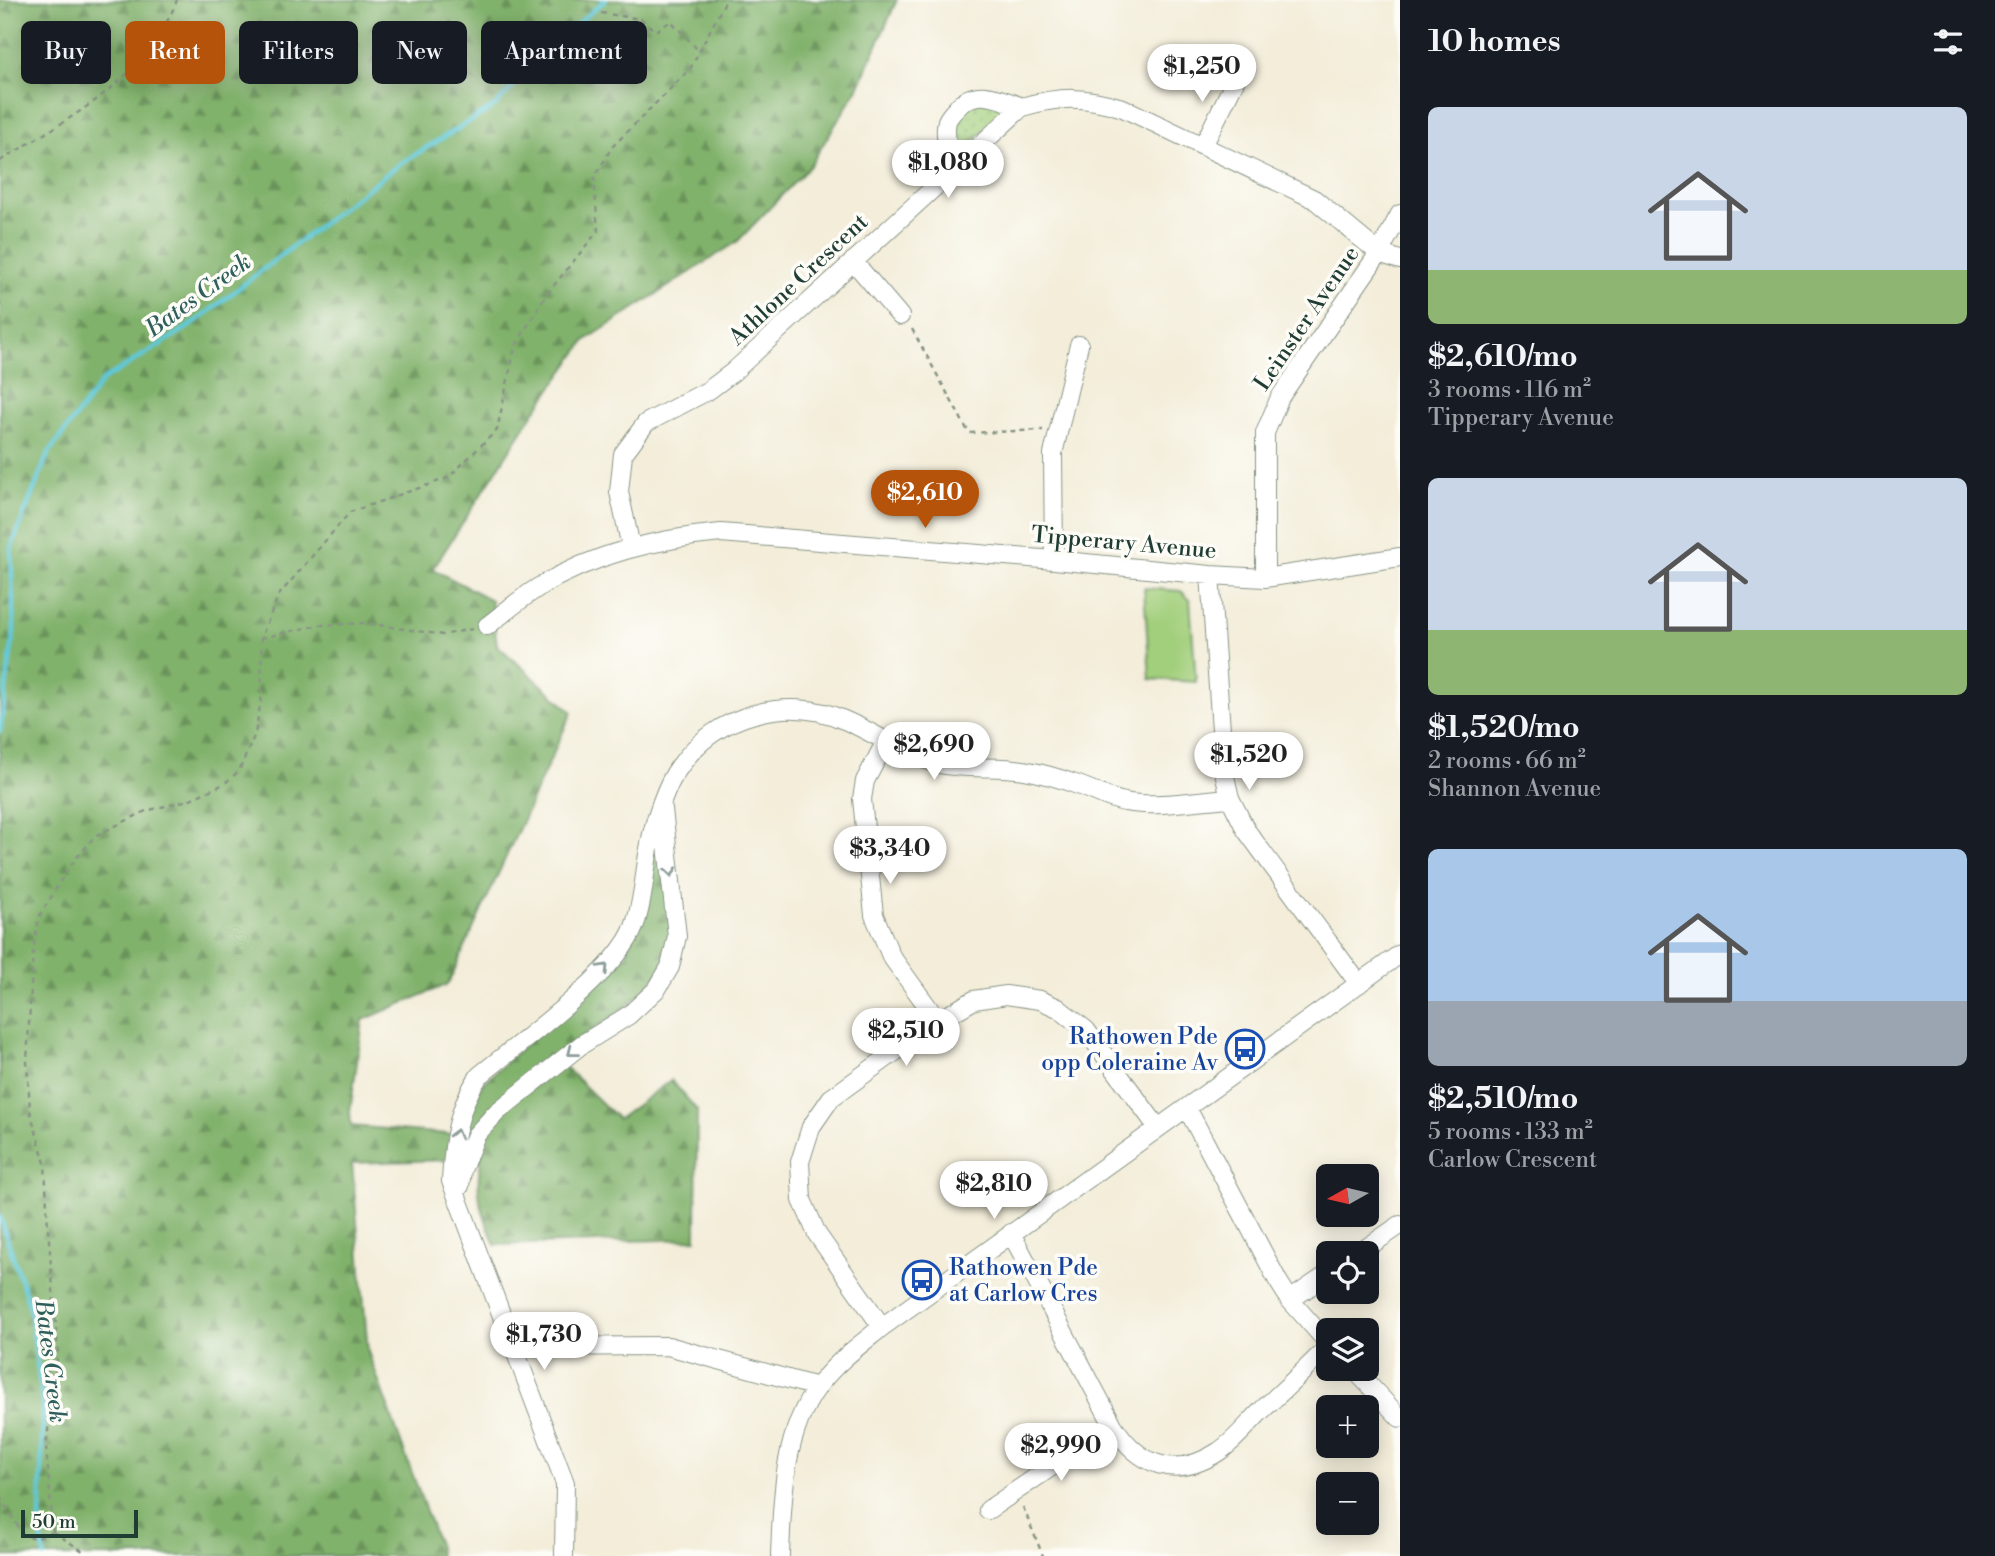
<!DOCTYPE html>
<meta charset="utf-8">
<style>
:root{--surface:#171b24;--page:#242831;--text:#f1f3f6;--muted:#9ea1a6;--accent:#b45309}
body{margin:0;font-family:"Libre Bodoni",serif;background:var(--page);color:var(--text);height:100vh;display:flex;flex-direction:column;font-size:26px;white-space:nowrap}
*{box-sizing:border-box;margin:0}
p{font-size:23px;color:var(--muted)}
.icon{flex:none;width:38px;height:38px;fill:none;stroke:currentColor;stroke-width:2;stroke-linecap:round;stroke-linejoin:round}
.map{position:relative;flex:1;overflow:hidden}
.panel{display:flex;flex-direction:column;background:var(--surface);width:595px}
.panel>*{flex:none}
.top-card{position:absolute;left:21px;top:21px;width:665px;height:63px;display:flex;gap:14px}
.needle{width:46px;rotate:262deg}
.tools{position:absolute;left:1316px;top:1164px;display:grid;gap:14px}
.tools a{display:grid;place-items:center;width:63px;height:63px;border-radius:10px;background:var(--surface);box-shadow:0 4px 18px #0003;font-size:35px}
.scale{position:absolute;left:21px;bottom:18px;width:117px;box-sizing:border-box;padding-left:7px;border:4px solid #1f3d34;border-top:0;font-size:19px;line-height:24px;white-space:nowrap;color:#1f3d34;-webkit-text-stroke:5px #fdfcf7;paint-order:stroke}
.price{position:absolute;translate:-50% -60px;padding:0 16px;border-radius:24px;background:#fff;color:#222;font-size:23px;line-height:46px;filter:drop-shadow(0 2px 4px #0008)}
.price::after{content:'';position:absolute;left:50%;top:42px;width:21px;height:16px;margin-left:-10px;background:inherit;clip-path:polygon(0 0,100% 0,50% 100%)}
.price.on{background:var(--accent);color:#fff}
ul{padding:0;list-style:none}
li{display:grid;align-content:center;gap:14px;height:371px;padding:0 28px}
li span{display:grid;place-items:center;height:217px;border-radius:10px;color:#555}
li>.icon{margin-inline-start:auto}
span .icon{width:126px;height:126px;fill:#fffc;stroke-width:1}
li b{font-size:30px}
h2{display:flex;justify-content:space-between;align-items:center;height:84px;padding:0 28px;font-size:30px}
.chip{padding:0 24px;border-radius:10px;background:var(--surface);box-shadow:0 4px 18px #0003;font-size:24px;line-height:63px}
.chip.on{background:var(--accent);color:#fff}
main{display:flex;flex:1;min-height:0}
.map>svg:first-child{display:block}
.grass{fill:url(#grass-dots);stroke:#608658;stroke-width:2}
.forest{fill:url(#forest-firs);stroke:#507850;stroke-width:2}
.park{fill:#a2cf7c;stroke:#608658;stroke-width:2}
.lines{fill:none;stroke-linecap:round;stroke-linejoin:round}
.stream{stroke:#5fc9da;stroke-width:4.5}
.minor-casing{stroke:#899586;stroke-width:20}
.path{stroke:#899586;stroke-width:2.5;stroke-dasharray:5 5;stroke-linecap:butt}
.minor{stroke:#fff;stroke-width:18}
.oneway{stroke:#8f9e9a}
.labels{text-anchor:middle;stroke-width:7;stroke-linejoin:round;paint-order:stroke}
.street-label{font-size:23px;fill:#1f3d34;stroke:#fdfcf7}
.transit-label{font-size:23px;fill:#164399;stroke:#fdfcf7;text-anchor:end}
.water-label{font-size:24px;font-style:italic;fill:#2f605e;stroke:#fdfcf7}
</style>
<main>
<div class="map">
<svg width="1400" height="1556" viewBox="0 0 1400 1556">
<defs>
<pattern id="grass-dots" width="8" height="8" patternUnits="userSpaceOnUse" patternTransform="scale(1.75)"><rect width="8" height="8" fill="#a2cf7c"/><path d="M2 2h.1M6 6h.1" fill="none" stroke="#83a966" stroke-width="1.8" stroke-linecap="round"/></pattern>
<pattern id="forest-firs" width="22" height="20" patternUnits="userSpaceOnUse" patternTransform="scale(1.75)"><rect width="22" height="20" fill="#81b26c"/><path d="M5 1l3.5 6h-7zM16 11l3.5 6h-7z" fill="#69925a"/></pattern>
</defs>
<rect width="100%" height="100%" fill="#fdfcf7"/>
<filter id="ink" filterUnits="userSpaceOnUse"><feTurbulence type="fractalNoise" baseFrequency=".0143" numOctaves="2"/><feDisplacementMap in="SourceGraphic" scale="14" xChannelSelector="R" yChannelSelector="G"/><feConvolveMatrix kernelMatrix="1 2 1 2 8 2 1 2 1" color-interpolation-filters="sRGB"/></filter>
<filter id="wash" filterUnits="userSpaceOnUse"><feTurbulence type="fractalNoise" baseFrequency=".00686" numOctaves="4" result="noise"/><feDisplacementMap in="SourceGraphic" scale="28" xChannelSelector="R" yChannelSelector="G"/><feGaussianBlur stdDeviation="1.57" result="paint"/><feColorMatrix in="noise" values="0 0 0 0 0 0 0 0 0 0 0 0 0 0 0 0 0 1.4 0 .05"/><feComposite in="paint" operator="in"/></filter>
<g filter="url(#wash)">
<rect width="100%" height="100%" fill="#f3edd9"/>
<path class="grass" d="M981 101 1008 107 967 147 957 146C950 134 956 122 961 110Z"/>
<path class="forest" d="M0 0H897L858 88 809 167 738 241 586 340 533 414 433 569 491 600 497 645 572 712 448 984 363 1020 350 1111 351 1126 460 1135 475 1094 485 1081 626 956 656 848H660C663 875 671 905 671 933 670 993 595 1024 554 1056L618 1119 671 1080 697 1110 696 1239 495 1245C482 1211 474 1195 481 1159L352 1163 368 1352 439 1547V1556H0Z"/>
<path class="park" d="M1144 588 1181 591 1190 600 1196 682 1150 679Z"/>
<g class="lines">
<path class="stream" d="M0 731 14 631 11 548 48 454 103 380 190 326 398 165 495 106 541 56 605 0
M0 1217 30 1308 43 1407 40 1525 44 1556"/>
</g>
</g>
<g filter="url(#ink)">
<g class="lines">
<defs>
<path id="minor" d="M1203 146 1236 79
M953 169C950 155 943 135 947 121 949 116 954 111 957 108 975 86 1001 99 1022 107
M853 261 900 316
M631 547 619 492 623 454 646 423 709 390 733 372 1022 107C1061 96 1084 96 1123 108L1314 199 1379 253 1400 260
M1054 560 1053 454 1079 345
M1210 575 1224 772 1230 798 1246 830 1359 984
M1265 578V433L1280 397 1379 253 1400 214
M487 626C504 613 521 598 539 587 595 553 657 539 721 533L1054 560 1210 575 1265 578 1400 557
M886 741 865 781 862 799 874 915 891 956 938 1021
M1187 1108 1278 1281 1290 1300 1328 1343
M460 1186 462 1170 476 1135 497 1112 581 1045 629 1015 657 989 670 967 677 936 663 809
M1011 1233 1113 1425C1139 1466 1175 1480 1218 1452 1234 1442 1248 1424 1261 1411 1284 1390 1306 1369 1328 1347
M1359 1253 1400 1225
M1290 1300 1328 1274
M882 1327 817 1234 802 1200 800 1162 811 1127 831 1098 938 1021 974 1000 1006 995 1040 1000 1058 1008 1086 1030 1158 1128
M514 1347 668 1346 817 1387
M1353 1368 1400 1418
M988 1510 1113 1425
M564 1556 565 1483 451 1181C453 1144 457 1108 479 1076 519 1043 617 973 634 927 644 901 644 871 650 844 654 822 666 784 680 766 716 714 787 695 844 720 876 733 906 756 940 764 968 770 997 765 1024 770 1041 773 1059 778 1075 784 1092 789 1107 799 1125 802 1156 808 1198 800 1230 798
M780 1556C782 1500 783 1432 819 1385 836 1362 860 1345 882 1327L1400 954"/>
</defs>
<use href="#minor" class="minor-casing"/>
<path class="path" d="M601 13 641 19 656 31 671 21 699 51
M0 161C70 117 145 82 177 0
M912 329 969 433 1043 430
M261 638 319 625 344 624 366 623 443 635 472 629
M0 1497 24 1536 38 1538 53 1532
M1023 1507 1043 1556
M53 1532 46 1447 58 1349 48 1229 45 1163 30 1111 27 1061 33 950 39 917 69 867 95 836 146 811 188 800 224 784 239 771 255 734 262 695 261 638 278 596 350 512 448 478 497 430 515 347 546 295 598 231 594 178 612 147 690 69 726 0
M53 1532 86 1553"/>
<use href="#minor" class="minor"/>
</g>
<defs><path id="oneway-chevron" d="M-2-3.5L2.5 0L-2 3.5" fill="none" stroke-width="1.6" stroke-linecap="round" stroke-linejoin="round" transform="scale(1.75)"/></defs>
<g class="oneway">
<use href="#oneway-chevron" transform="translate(671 872) rotate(82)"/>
<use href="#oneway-chevron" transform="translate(604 968) rotate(-46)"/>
<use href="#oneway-chevron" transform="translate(572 1052) rotate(142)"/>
<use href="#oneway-chevron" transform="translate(456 1134) rotate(-76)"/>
</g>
</g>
<defs>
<symbol id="bus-ring" viewBox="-11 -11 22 22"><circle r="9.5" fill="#fdfcf7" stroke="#1a4fb4" stroke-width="1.5"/><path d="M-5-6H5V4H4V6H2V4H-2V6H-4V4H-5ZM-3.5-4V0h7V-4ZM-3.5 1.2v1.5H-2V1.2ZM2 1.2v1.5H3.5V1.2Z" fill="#1a4fb4"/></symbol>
</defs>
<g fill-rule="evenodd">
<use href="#bus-ring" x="1223" y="1027" width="44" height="44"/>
<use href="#bus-ring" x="900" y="1258" width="44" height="44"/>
</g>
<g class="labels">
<g class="street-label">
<text transform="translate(798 279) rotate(-43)" y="8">Athlone Crescent</text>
<text transform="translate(1306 318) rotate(-56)" y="8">Leinster Avenue</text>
<text transform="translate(1124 542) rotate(5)" y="8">Tipperary Avenue</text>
</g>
<g class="transit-label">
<text x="1218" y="1044">Rathowen Pde<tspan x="1218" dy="26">opp Coleraine Av</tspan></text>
<text x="949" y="1275" text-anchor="start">Rathowen Pde<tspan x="949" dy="26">at Carlow Cres</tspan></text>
</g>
<g class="water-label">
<text transform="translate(198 295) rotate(-36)" y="8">Bates Creek</text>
<text transform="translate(51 1361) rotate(83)" y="8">Bates Creek</text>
</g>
</g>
</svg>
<div class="tools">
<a><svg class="needle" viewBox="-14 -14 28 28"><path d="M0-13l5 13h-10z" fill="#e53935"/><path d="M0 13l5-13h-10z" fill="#9ea1a6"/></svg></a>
<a><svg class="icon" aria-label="locate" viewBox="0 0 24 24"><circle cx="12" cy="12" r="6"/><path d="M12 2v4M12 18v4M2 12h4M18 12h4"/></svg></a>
<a><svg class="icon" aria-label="layers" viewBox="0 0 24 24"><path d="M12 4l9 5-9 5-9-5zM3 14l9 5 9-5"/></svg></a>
<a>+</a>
<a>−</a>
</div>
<div class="scale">50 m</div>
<b class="price" style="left:1202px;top:104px">$1,250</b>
<b class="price" style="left:948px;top:200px">$1,080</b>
<b class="price on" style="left:925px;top:530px">$2,610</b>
<b class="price" style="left:934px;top:782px">$2,690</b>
<b class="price" style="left:1249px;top:792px">$1,520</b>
<b class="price" style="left:890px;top:886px">$3,340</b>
<b class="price" style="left:906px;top:1068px">$2,510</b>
<b class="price" style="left:994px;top:1221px">$2,810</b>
<b class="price" style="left:544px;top:1372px">$1,730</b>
<b class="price" style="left:1061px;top:1483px">$2,990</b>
<div class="top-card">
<a class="chip">Buy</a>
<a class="chip on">Rent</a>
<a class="chip">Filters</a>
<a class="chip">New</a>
<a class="chip">Apartment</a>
</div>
</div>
<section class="panel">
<h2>10 homes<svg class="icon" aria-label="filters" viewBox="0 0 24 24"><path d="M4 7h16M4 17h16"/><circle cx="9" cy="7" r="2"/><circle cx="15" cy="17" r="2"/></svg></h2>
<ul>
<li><span style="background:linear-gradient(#c9d6e8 75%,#8fb573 0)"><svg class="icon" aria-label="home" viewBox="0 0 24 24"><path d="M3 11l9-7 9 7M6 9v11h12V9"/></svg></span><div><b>$2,610/mo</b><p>3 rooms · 116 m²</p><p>Tipperary Avenue</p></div></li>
<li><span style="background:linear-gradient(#c9d6e8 70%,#8fb573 0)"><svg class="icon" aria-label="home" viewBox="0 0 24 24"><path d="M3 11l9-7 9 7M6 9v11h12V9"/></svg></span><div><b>$1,520/mo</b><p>2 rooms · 66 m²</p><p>Shannon Avenue</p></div></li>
<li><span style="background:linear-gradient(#a9c7e8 70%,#9aa5b1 0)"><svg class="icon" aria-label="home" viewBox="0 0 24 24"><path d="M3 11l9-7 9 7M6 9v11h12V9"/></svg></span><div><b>$2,510/mo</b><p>5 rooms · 133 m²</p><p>Carlow Crescent</p></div></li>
</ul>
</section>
</main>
